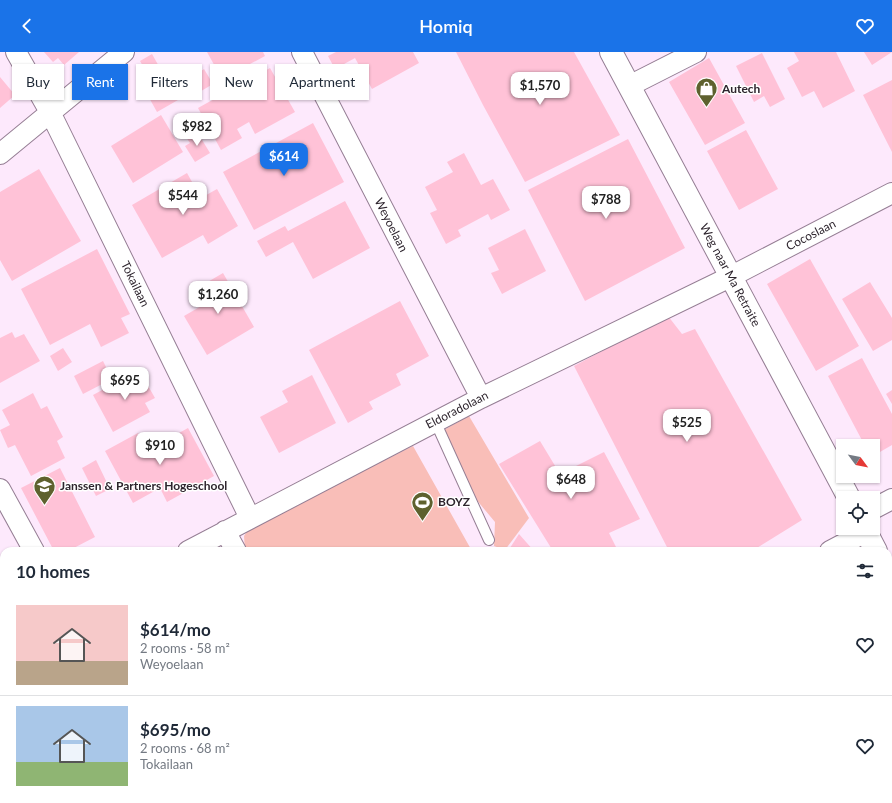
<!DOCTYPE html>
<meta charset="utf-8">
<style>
:root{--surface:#fff;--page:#f6f6f7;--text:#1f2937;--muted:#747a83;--line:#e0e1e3;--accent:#1a73e8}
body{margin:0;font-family:Lato,sans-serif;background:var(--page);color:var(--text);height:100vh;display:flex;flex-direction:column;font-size:15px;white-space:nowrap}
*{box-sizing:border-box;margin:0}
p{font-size:13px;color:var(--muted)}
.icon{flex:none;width:22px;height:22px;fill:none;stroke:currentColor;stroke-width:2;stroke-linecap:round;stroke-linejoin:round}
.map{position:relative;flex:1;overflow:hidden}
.details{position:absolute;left:0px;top:495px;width:892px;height:256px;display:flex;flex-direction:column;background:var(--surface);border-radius:12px 12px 0 0;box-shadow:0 1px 3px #0004}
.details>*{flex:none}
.top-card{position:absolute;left:12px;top:12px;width:400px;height:36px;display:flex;gap:8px}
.needle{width:26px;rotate:122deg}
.fabs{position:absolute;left:836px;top:387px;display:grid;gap:8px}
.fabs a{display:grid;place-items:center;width:44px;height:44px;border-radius:0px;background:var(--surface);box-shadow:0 1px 3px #0004;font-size:20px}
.price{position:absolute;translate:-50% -34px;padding:0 9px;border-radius:8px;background:#fff;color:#222;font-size:13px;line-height:26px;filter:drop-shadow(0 1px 2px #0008)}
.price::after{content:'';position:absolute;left:50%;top:24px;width:12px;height:9px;margin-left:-6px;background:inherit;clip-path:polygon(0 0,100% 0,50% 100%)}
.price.current{background:var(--accent);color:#fff}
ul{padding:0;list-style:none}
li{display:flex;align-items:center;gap:12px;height:100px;padding:0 16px}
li+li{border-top:1px solid var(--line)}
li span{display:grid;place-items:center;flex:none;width:112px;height:80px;border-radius:0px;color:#555}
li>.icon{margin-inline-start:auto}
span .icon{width:48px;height:48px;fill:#fffc;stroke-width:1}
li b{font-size:17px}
h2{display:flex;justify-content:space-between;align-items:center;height:48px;padding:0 16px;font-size:17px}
.pill{padding:0 14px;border-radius:0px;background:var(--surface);box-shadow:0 1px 3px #0004;font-size:14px;line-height:36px}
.pill.current{background:var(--accent);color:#fff}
header{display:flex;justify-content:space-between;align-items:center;height:52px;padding:0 16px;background:var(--accent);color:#fff;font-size:18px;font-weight:600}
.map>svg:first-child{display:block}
.green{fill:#f9beb8}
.building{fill:#ffc2d7}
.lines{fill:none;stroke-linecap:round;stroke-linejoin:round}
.lane-casing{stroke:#957e94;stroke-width:12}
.street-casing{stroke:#957e94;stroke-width:22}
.secondary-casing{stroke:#957e94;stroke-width:24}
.lane{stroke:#fff;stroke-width:10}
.street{stroke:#fff;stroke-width:20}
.secondary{stroke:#fff;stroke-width:22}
.labels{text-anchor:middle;stroke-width:3;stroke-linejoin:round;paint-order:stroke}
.poi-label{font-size:12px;font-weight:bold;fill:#2d242d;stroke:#fff;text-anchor:start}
.street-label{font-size:12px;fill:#2d242d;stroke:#fff}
</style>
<header><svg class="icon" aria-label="back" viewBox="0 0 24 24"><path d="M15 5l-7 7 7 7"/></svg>Homiq<svg class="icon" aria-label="heart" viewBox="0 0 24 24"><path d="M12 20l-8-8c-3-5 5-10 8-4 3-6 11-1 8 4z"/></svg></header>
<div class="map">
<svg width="892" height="751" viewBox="0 0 892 751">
<rect width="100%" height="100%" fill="#fde9fc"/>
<path class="green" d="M469 364 529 466 505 498 494 494 495 470 465 434 442 379Z
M413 394 472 499H245L244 484 250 475Z
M400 747H504L500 751H402Z"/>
<path class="building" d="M44 0H79L64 13 58 6 53 10Z
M207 0H263L265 4 222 27Z
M336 0H413L419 11 372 37 355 6 335 17 328 4Z
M456 0H574L620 83 525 130 483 53Z
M794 0H836L855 39 823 56 814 39 802 45 787 16 799 9Z
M864 0H892L872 13Z
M762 1 785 47 770 55 764 44 754 50 736 14Z
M152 2 178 48 157 60 147 42 156 37 140 9Z
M709 6 745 71 705 93 669 30Z
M192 14 197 22 204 17 213 32 186 48 173 25Z
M270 16 295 60 255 82 249 70 237 77 242 86 221 98 198 56Z
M0 25 15 43 0 56Z
M892 28V100L863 43Z
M161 63 183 100 133 131 111 94Z
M313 71 344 130 254 178 223 120Z
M196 78 210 101 195 110 185 94 190 91 186 85Z
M746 78 778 137 739 158 707 99Z
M628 87 685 196 585 249 528 138Z
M464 101 481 133 493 127 510 158 491 168 488 162 458 178 461 184 446 192 430 161 437 158 425 135 453 120 447 110Z
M39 117 81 189 12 229 0 208V140Z
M187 121 201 146 217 137 238 174 208 192 203 183 162 206 132 153Z
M345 149 370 196 313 227 293 190 266 205 257 189 285 174 288 179Z
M525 177 546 219 502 242 491 221 499 218 488 196Z
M97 197 130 262 121 266 129 281 101 295 90 272 50 293 21 237Z
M810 207 859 294 816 319 767 232Z
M223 221 254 275 207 303 184 264 203 253 194 238Z
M870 230 892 266V288L873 299 842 247Z
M400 249 429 304 396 322 401 333 369 350 373 357 348 371 309 298Z
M668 264 682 282 695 277 802 468 752 499H669L574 314Z
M12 280 15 286 24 282 40 309 0 331V286Z
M63 296 72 310 58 319 50 304Z
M862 306 892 362V393L873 404V394H865L828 324Z
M103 309 112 327 83 342 74 324Z
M139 318 155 346 145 351 150 360 113 380 93 343Z
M312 323 336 371 279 401 260 365 288 350 282 339Z
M892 338V352L886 342Z
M33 341 41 357 47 354 63 385 57 389 65 406 31 424 15 393 8 396 0 378 10 373 2 358Z
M188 376 214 424 167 450 160 436 133 451 105 399 138 381 148 398Z
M540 389 560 422 604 400 640 467 609 481 618 499H553L499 412Z
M96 408 110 437 96 444 82 416Z
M60 416 95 485 68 499H54L21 436Z
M519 482 534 499H508Z
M0 516 4 523V536L0 539Z
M892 618V673L888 676V621Z
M4 637V714L0 706V639Z
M0 720 4 727V737L0 739Z
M892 732V751H869L867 747H888V734Z
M15 747H26L28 751H7Z
M67 747H103L105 751H69Z
M108 747H147L149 751H110Z
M192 747H207L200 751H194Z
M316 747H350L352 751H318Z
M355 747H404L406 751H357Z
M501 747H566L560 751H498L497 750Z
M627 747H653L655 750 629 751Z
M668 747H712L714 751H670Z
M720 747H754L746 751H722Z"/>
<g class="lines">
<defs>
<path id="lane" d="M435 369 489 488"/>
<path id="street" d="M16 0 50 60 250 466
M302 0 481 346
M629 34 696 0
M0 102 124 0
M0 437 34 499
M873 457 892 447
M225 479 236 499
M188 499 481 346 730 225 892 141
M830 499 866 480
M0 597 4 595
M888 712 892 710
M585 747 587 751
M288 751 295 747
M813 751 821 747"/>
<path id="secondary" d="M611 0 849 446
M864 476 876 499
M888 522 892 530"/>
</defs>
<use href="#lane" class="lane-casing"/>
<use href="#street" class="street-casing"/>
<use href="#secondary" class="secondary-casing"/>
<use href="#lane" class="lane"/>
<use href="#street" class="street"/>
<use href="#secondary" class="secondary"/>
</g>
<defs>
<symbol id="shop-pin" viewBox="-11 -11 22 30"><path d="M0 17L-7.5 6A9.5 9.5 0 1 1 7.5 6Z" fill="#5e612e" stroke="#fff"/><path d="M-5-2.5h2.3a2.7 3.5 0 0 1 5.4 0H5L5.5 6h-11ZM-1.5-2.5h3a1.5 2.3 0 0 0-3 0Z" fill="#fff"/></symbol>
<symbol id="school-pin" viewBox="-11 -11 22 30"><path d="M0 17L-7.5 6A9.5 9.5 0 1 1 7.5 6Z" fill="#5e612e" stroke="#fff"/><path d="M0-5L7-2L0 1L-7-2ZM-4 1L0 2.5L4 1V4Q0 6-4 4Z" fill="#fff"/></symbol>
<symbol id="stadium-pin" viewBox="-11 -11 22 30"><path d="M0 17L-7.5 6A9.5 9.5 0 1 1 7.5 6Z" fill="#5e612e" stroke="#fff"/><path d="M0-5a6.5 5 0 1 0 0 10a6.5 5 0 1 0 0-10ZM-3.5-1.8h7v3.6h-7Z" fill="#fff"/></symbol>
</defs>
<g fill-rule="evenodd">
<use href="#shop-pin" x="694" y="24" width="25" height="34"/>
<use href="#school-pin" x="32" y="422" width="25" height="34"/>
<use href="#stadium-pin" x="410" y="438" width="25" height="34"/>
</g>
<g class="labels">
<g class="poi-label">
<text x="722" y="41">Autech</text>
<text x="60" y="438">Janssen &amp; Partners Hogeschool</text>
<text x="438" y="454">BOYZ</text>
</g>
<g class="street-label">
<text transform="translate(391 173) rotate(63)" y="4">Weyoelaan</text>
<text transform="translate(811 183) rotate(-27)" y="4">Cocoslaan</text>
<text transform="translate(730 223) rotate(62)" y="4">Weg naar Ma Retraite</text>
<text transform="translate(135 232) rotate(64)" y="4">Tokailaan</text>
<text transform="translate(457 358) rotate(-27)" y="4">Eldoradolaan</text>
</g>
</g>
</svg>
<div class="fabs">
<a><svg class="needle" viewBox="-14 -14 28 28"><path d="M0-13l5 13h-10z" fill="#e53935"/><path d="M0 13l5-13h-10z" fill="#747a83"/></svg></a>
<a><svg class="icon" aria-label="locate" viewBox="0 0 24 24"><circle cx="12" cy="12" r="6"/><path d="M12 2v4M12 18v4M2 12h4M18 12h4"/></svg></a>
</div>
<b class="price" style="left:540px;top:54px">$1,570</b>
<b class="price" style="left:197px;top:95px">$982</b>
<b class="price current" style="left:284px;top:125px">$614</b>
<b class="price" style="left:183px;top:164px">$544</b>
<b class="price" style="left:606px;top:168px">$788</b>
<b class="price" style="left:218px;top:263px">$1,260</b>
<b class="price" style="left:125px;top:349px">$695</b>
<b class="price" style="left:687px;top:391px">$525</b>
<b class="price" style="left:160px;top:414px">$910</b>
<b class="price" style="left:571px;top:448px">$648</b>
<div class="top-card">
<a class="pill">Buy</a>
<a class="pill current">Rent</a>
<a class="pill">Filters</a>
<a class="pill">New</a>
<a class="pill">Apartment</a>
</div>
<section class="details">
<h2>10 homes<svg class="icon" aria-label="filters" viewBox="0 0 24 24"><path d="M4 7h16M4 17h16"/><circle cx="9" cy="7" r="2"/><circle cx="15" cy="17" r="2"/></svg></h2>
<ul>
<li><span style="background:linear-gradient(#f6c9c9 70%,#b9a48a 0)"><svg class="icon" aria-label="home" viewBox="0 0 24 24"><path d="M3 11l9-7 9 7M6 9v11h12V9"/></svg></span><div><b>$614/mo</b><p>2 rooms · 58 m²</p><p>Weyoelaan</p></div><svg class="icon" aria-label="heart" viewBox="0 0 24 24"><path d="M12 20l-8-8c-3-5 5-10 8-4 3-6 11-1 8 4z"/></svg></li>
<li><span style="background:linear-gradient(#a9c7e8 70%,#8fb573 0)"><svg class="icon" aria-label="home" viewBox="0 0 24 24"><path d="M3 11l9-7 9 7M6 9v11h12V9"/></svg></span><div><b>$695/mo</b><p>2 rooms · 68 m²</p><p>Tokailaan</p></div><svg class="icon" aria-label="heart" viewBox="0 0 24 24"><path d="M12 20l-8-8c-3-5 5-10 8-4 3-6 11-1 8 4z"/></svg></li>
</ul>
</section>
</div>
